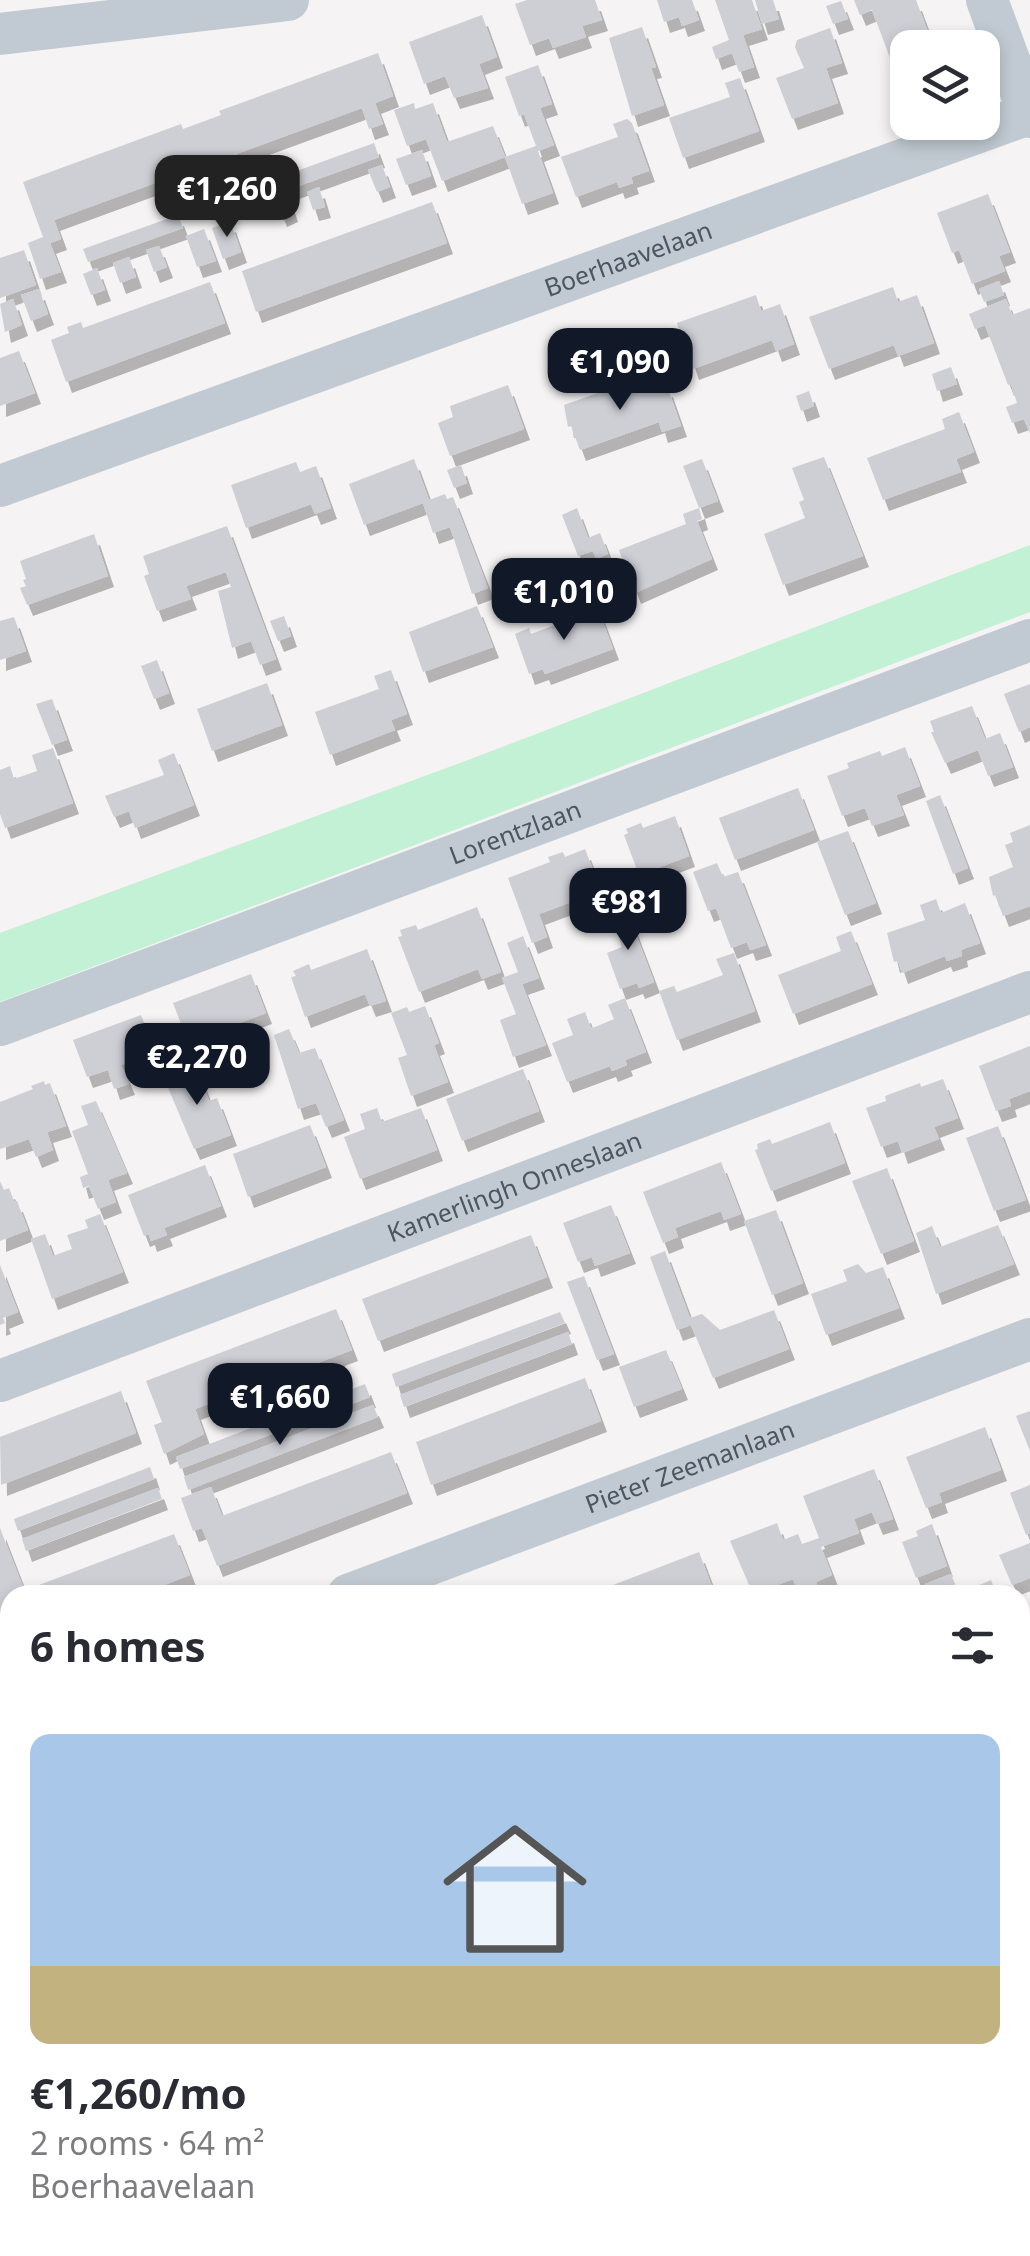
<!DOCTYPE html>
<meta charset="utf-8">
<style>
:root{--surface:#fff;--page:#f7f7f7;--text:#2b2b33;--muted:#7c7c81;--accent:#111827}
body{margin:0;font-family:"Noto Sans",sans-serif;background:var(--page);color:var(--text);height:100vh;display:flex;flex-direction:column;font-size:38px;white-space:nowrap}
*{box-sizing:border-box;margin:0}
p{font-size:32px;color:var(--muted)}
.icon{flex:none;width:55px;height:55px;fill:none;stroke:currentColor;stroke-width:2;stroke-linecap:round;stroke-linejoin:round}
.map{position:relative;flex:1;overflow:hidden}
.panel{position:absolute;left:0px;top:1585px;width:1030px;height:672px;display:flex;flex-direction:column;background:var(--surface);border-radius:30px 30px 0 0;box-shadow:0 5px 15px #0003}
.panel>*{flex:none}
.fabs{position:absolute;left:890px;top:30px;display:grid;gap:20px}
.fabs a{display:grid;place-items:center;width:110px;height:110px;border-radius:20px;background:var(--surface);box-shadow:0 5px 15px #0003;font-size:50px}
.price{position:absolute;translate:-50% -85px;padding:0 22px;border-radius:20px;background:var(--accent);color:#fff;font-size:32px;line-height:65px;filter:drop-shadow(0 2px 5px #0008)}
.price::after{content:'';position:absolute;left:50%;top:60px;width:30px;height:22px;margin-left:-15px;background:inherit;clip-path:polygon(0 0,100% 0,50% 100%)}
.price.on{background:#222;color:#fff}
ul{padding:0;list-style:none}
li{display:grid;align-content:center;gap:20px;height:530px;padding:0 30px}
li span{display:grid;place-items:center;height:310px;border-radius:20px;color:#555}
li>.icon{margin-inline-start:auto}
span .icon{width:180px;height:180px;fill:#fffc;stroke-width:1}
li b{font-size:42px}
h2{display:flex;justify-content:space-between;align-items:center;height:120px;padding:0 30px;font-size:42px}
.map>svg:first-child{display:block}
.green{fill:#c3f1d5}
.water{fill:#90daee}
.building{fill:#cdcfd5;filter:url(#shadow)}
.lines{fill:none;stroke-linecap:round;stroke-linejoin:round}
.minor{stroke:#c1cad2;stroke-width:42}
.labels{text-anchor:middle;stroke-width:8;stroke-linejoin:round;paint-order:stroke}
.street-label{font-size:25px;fill:#4a5661;stroke:#fff}
</style>
<div class="map">
<svg width="1030" height="2256" viewBox="0 0 1030 2256">
<defs>
<filter id="shadow"><feDropShadow dx="6" dy="11" stdDeviation="0" flood-color="#0004"/></filter>
</defs>
<rect width="100%" height="100%" fill="#f5f3f3"/>
<path class="green" d="M1030 545V612L0 1002V933L468 760Z
M1030 2173V2256H822L843 2248H1020V2177Z"/>
<path class="water" d="M1030 1987V2087L1020 2091V1992Z
M426 2248H636L614 2256H404Z"/>
<path class="building" d="M527 0H595L602 20 582 26 586 37 553 48 549 38 530 45 515 4Z
M657 0H692L699 20 682 26 679 17 664 22Z
M715 0H752L762 29 743 35 754 67 739 72 732 53 716 59 712 47 729 40Z
M755 0H773L779 19 762 24Z
M854 0H916L934 48H908V85L901 87 872 10 860 15Z
M841 1 848 19 833 24 826 6Z
M482 15 497 57 479 64 488 88 454 98 445 76 424 84 409 42Z
M642 27 656 67 651 68 664 105 632 116 609 38Z
M830 28 842 63 826 68 838 103 792 119 776 78 804 68 795 47 797 40Z
M378 53 393 96 375 103 383 124 369 129 362 108 236 154 253 202 214 216 196 168 54 220 61 239 50 243 61 272 40 279 28 243 43 237 23 182 181 124 183 129 221 115 219 111Z
M538 65 552 104 540 108 554 145 538 151 553 193 522 204 505 157 442 181 426 139 407 146 394 110 414 103 415 109 433 103 447 142 493 126 505 157 536 146 524 114 519 116 505 77Z
M740 78 759 131 683 158 669 118 730 97 725 83Z
M627 119 632 123 649 171 631 177 633 183 619 188 617 182 576 197 561 157 618 137 613 124Z
M374 143 379 157 285 191 280 177Z
M422 150 431 176 406 185 396 159Z
M382 165 390 187 377 192 368 170Z
M319 187 325 207 313 210 307 192Z
M988 194 1010 252 999 256 1005 271 972 284 959 250 952 253 937 213Z
M288 199 292 211 281 216 276 203Z
M432 202 447 243 256 312 242 271Z
M178 215 183 228 88 262 83 249Z
M230 221 241 252 223 259 212 228Z
M204 229 216 261 197 267 186 236Z
M159 246 167 267 154 272 146 250Z
M24 250 36 285 0 298V258Z
M129 257 136 277 120 283 113 263Z
M97 268 105 290 91 295 83 274Z
M999 281 1004 295 984 302 979 289Z
M210 282 225 323 66 382 51 340 69 333 67 327 81 322 83 328Z
M893 287 898 302 917 295 934 343 898 356 894 345 829 369 809 317Z
M39 289 48 314 31 321 21 295Z
M756 295 761 311 780 304 794 344 776 351 772 340 693 369 685 345 682 347 679 340H682L677 323Z
M13 299 22 325 5 332 0 304Z
M1006 299 1012 315 1030 308V433L1024 419 1012 423 1006 407 1017 403 1011 384 1008 385 985 325 975 329 969 314Z
M19 351 35 393 0 406V358Z
M951 367 957 384 937 391 932 374Z
M643 377 648 393 667 386 681 426 662 432 659 422 580 450 571 426 568 427 564 405Z
M508 385 524 429 450 456 438 423 453 417 450 406Z
M809 391 814 406 801 411 796 396Z
M959 412 974 452 956 459 961 472 883 500 867 458 945 429 942 419Z
M824 457 863 556 783 585 764 534 805 518 799 502 804 500 792 468Z
M414 459 429 500 445 494 447 499 453 497 488 588 472 594 450 527 433 533 423 503 364 525 349 484Z
M702 459 718 501 699 508 683 466Z
M296 462 300 472 316 466 331 508 315 514 311 504 246 528 231 485Z
M461 465 467 483 454 488 447 470Z
M577 508 588 538 600 533 608 554 596 559 593 551 578 556 562 515Z
M699 508 702 519 697 521 712 559 635 593 619 550 686 524 683 514Z
M227 526 276 659 260 665 251 641 232 648 218 591 231 587 226 572 186 586 191 599 157 611 144 576 149 574 143 556Z
M94 534 108 576 27 605 20 588 26 586 23 580 26 579 20 561Z
M477 606 493 647 423 672 409 632Z
M598 609 613 649 545 674 543 669 529 674 515 634 529 628 531 634Z
M284 616 291 636 278 641 270 621Z
M14 617 26 651 0 660V621Z
M157 660 169 693 154 699 141 666Z
M391 670 407 714 391 720 395 730 330 755 315 712 379 689 374 676Z
M267 683 282 725 212 751 197 709Z
M1030 684V727L1019 732 1004 694Z
M52 699 67 740 52 745 36 704Z
M972 706 985 739 1000 733 1013 767 988 776 978 750 945 763 931 732H934L930 721Z
M905 747 920 786 896 795 904 815 872 826 865 808 842 816 827 776 849 768 847 763 880 751 882 756Z
M53 748 73 803 5 828 0 814V770L10 766 14 779 37 771 32 755Z
M174 753 194 805 135 828 129 811 114 817 105 796 164 775 158 760Z
M798 788 814 830 735 860 719 818Z
M940 795 968 868 953 874 926 801Z
M675 816 689 856 639 875 624 835 628 833 626 829 641 823 643 828Z
M1030 825V906L1003 916 995 895 993 896 989 877 1013 867 1005 845 1013 842 1010 833Z
M848 831 876 903 845 915 817 842Z
M585 849 601 891 539 914 547 937 532 943 508 878 550 862 548 857 563 852 565 857Z
M717 863 723 877 738 872 766 945 750 950 747 942 731 948 716 908 708 911 693 872Z
M936 899 941 913 965 903 980 943 961 950 962 956 947 961 945 956 902 973 898 961 894 962 887 933 925 920 920 905Z
M624 903 654 982 639 988 637 983 620 989 607 953 622 947 609 910Z
M477 907 501 972 482 979 478 969 419 992 398 937 402 936 400 930 416 925 418 930Z
M851 931 872 984 793 1014 778 975 841 951 836 937Z
M523 936 539 978 522 984 546 1045 513 1057 500 1020 516 1014 502 978 518 972 507 943Z
M367 949 386 1001 370 1006 365 994 305 1017 291 977 296 976 293 971 309 964 311 970Z
M734 953 755 1011 677 1040 659 991 674 986 677 992 723 975 716 959Z
M251 974 266 1013 226 1028 234 1046 216 1053 209 1034 188 1042 173 1003Z
M625 998 646 1052 625 1060 627 1065 612 1071 610 1066 567 1082 552 1043 573 1035 567 1019 585 1012 591 1028 595 1027 614 1019 608 1005Z
M425 1006 439 1043 434 1045 448 1082 411 1096 398 1058 407 1055 391 1013 407 1007 409 1012Z
M141 1015 162 1070 147 1076 140 1057 121 1065 129 1084 114 1089 108 1070 87 1077 73 1040Z
M289 1029 299 1053 315 1048 344 1120 326 1127 316 1103 298 1109 274 1035Z
M1030 1046V1091L1009 1099 1011 1106 996 1111 979 1066Z
M195 1064 209 1101 217 1098 231 1135 194 1149 163 1076Z
M523 1069 539 1111 462 1141 446 1099Z
M943 1079 958 1118 934 1127 939 1139 923 1145 902 1153 898 1141 881 1147 866 1108 886 1101 885 1096 920 1083 921 1087Z
M44 1081 45 1085 50 1083 66 1126 47 1132 53 1150 36 1157 29 1139 0 1149V1102L33 1089 31 1086Z
M96 1101 127 1173 108 1180 116 1202 98 1209 89 1186 83 1188 80 1177 88 1174 72 1131 88 1125 81 1106Z
M377 1108 382 1122 421 1108 437 1150 360 1179 344 1137 365 1129 360 1114Z
M830 1122 845 1163 771 1191 755 1150 758 1149 757 1144 770 1139 772 1144Z
M310 1125 326 1167 248 1197 233 1154Z
M998 1126 1026 1200 994 1211 966 1138Z
M721 1162 741 1214 724 1220 721 1211 675 1228 678 1237 663 1243 643 1192Z
M205 1165 221 1206 164 1228 167 1235 151 1241 149 1234 144 1236 128 1195Z
M887 1168 914 1241 881 1254 852 1181Z
M0 1181 4 1190 9 1188 14 1201H17L28 1230 0 1241Z
M611 1205 630 1253 595 1266 592 1257 578 1262 563 1223Z
M776 1210 803 1283 772 1295 744 1221Z
M100 1214 123 1272 52 1299 31 1239 45 1234 53 1256 72 1249 67 1235 88 1228 85 1220Z
M998 1225 1014 1264 936 1294 916 1233 932 1226 940 1247Z
M531 1235 547 1277 378 1341 362 1299Z
M665 1251 690 1318 702 1314 720 1330 774 1310 789 1349 713 1378 691 1325 677 1330 650 1257Z
M858 1264 866 1273 883 1267 899 1308 826 1335 811 1294 847 1281 843 1270Z
M0 1265 18 1312 3 1318 5 1323 0 1325Z
M584 1276 614 1354 597 1360 567 1282Z
M336 1309 352 1350 195 1409 204 1434 164 1454 154 1425 162 1422 146 1381Z
M560 1312 565 1323 396 1387 392 1374Z
M568 1332 572 1344 404 1407 400 1395Z
M666 1350 682 1389 634 1407 619 1367Z
M585 1378 601 1421 431 1485 416 1442Z
M365 1384 370 1397 180 1469 176 1457Z
M121 1391 136 1433 1 1485 0 1437Z
M373 1405 378 1417 188 1490 184 1477Z
M1030 1411V1451L1016 1416Z
M985 1427 1001 1470 939 1493 942 1502 926 1508 906 1457Z
M391 1452 407 1493 217 1566 202 1528 193 1531 181 1498 211 1487 222 1516Z
M150 1467 154 1479 18 1531 14 1519Z
M874 1469 893 1519 877 1524 872 1512 854 1519 859 1533 821 1547 832 1575 816 1582 821 1595H799L793 1579 753 1594 730 1541 777 1523 783 1540 798 1534 802 1544 819 1538 803 1496Z
M1030 1485V1533L1026 1535 1010 1493Z
M158 1488 162 1499 26 1551 22 1539Z
M932 1524 947 1566 916 1578 902 1542 918 1536 916 1531Z
M0 1528 26 1595H10V1639L6 1640 0 1623Z
M174 1534 190 1575 138 1595H42L39 1585Z
M1030 1543V1578L1012 1585 999 1555Z
M699 1552 712 1587 694 1595H587Z
M951 1574 959 1594 929 1595 925 1584Z
M991 1580 997 1595H981L977 1586Z
M1020 1601 1030 1626V1647L1020 1651Z
M10 1786V1834L0 1838V1789Z
M1030 1824V1882L1020 1857V1828Z
M10 1872V1910L7 1911 0 1892V1876Z
M6 2155 10 2167V2218L6 2209 0 2211V2158Z
M22 2248H62L42 2256H25Z"/>
<g class="lines">
<g class="minor">
<path d="M987 0 1030 117"/>
<path d="M0 34 288 0"/>
<path id="s1" d="M0 486 1029 114"/>
<path id="s2" d="M0 1025 1030 640"/>
<path id="s3" d="M0 1381 1030 992"/>
<path id="s4" d="M348 1595 1030 1339"/>
<path d="M0 1701 10 1699"/>
<path d="M1020 1747 1030 1743"/>
<path d="M0 2054 10 2053"/>
<path d="M1020 2131 1030 2127"/>
<path d="M709 2256 730 2248"/>
</g>
</g>
<g class="labels">
<g class="street-label">
<text dy="9" stroke="none"><textPath href="#s1" startOffset="668">Boerhaavelaan</textPath></text>
<text dy="9" stroke="none"><textPath href="#s2" startOffset="550">Lorentzlaan</textPath></text>
<text dy="9" stroke="none"><textPath href="#s3" startOffset="550">Kamerlingh Onneslaan</textPath></text>
<text dy="9" stroke="none"><textPath href="#s4" startOffset="365">Pieter Zeemanlaan</textPath></text>
</g>
</g>
</svg>
<div class="fabs">
<a><svg class="icon" aria-label="layers" viewBox="0 0 24 24"><path d="M12 4l9 5-9 5-9-5zM3 14l9 5 9-5"/></svg></a>
</div>
<b class="price on" style="left:227px;top:240px">€1,260</b>
<b class="price" style="left:620px;top:413px">€1,090</b>
<b class="price" style="left:564px;top:643px">€1,010</b>
<b class="price" style="left:628px;top:953px">€981</b>
<b class="price" style="left:197px;top:1108px">€2,270</b>
<b class="price" style="left:280px;top:1448px">€1,660</b>
<section class="panel">
<h2>6 homes<svg class="icon" aria-label="filters" viewBox="0 0 24 24"><path d="M4 7h16M4 17h16"/><circle cx="9" cy="7" r="2"/><circle cx="15" cy="17" r="2"/></svg></h2>
<ul>
<li><span style="background:linear-gradient(#a9c7e8 75%,#c2b280 0)"><svg class="icon" aria-label="home" viewBox="0 0 24 24"><path d="M3 11l9-7 9 7M6 9v11h12V9"/></svg></span><div><b>€1,260/mo</b><p>2 rooms · 64 m²</p><p>Boerhaavelaan</p></div></li>
</ul>
</section>
</div>
